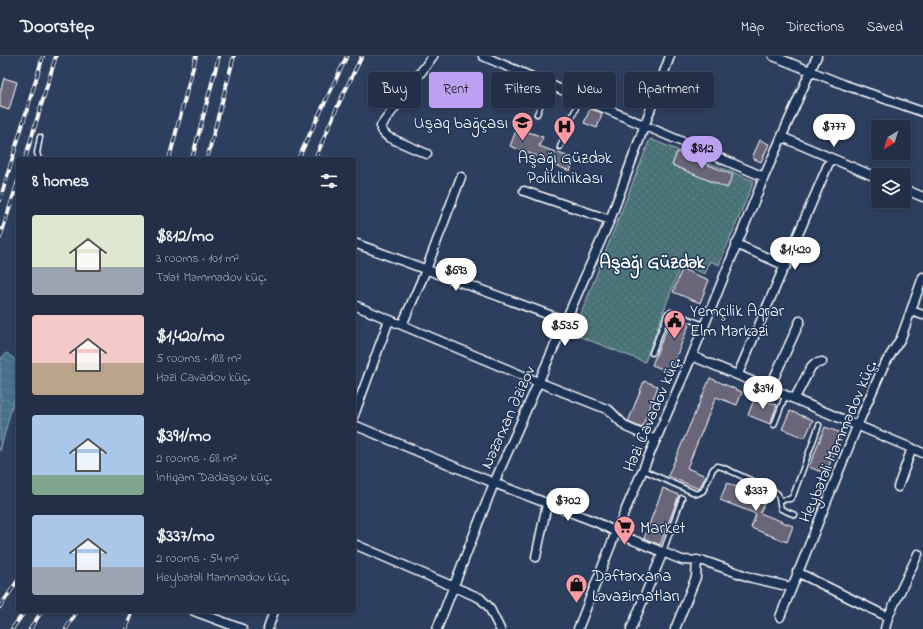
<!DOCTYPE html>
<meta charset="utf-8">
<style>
:root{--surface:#222f46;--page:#2e3b51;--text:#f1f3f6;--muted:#a2a9b3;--line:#3f4a5f;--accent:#bca0f2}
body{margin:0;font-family:"Indie Flower",sans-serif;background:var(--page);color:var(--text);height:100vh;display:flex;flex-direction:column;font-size:15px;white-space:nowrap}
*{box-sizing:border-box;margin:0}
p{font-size:13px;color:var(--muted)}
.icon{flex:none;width:22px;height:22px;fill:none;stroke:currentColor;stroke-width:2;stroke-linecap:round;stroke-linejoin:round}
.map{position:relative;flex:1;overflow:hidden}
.panel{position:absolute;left:16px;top:101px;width:340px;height:456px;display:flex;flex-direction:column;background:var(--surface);border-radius:4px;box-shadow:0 2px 6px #0003,0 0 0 1px var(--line)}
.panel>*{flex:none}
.hud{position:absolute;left:368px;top:16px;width:380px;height:36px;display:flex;gap:8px}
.needle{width:26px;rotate:218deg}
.fabs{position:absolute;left:871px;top:64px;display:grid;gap:8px}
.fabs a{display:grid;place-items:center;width:40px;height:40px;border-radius:4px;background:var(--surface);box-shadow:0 2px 6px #0003,0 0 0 1px var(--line);font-size:20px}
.price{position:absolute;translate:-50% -34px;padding:0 9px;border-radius:14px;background:#fff;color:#222;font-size:13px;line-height:26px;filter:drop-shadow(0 1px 2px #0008)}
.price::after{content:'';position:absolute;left:50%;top:24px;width:12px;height:9px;margin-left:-6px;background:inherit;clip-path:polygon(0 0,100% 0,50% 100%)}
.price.on{background:var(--accent);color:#111}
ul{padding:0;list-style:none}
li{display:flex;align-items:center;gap:12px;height:100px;padding:0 16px}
li span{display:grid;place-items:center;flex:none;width:112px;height:80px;border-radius:4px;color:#555}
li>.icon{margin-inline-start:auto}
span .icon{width:48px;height:48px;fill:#fffc;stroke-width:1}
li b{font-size:17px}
h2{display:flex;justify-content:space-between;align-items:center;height:48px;padding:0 16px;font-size:17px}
.pill{padding:0 14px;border-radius:4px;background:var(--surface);box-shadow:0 2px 6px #0003,0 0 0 1px var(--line);font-size:14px;line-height:36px}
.pill.on{background:var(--accent);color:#111}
header{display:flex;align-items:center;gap:24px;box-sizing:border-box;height:56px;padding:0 20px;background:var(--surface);border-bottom:1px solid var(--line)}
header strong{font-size:19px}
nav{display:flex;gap:22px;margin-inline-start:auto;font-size:14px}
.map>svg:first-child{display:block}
.grass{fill:url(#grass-dots);stroke:#a4b8ba}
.water{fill:url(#water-waves);stroke:#90a9bb}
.building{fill:#6b6679;stroke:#fff}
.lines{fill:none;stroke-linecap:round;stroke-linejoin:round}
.service-casing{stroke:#fff;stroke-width:7}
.minor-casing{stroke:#fff;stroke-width:11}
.service{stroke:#1d3557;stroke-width:4}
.minor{stroke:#1d3557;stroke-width:8}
.rail-casing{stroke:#fff;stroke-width:4}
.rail{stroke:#1d3557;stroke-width:2.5;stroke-dasharray:8;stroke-linecap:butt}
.labels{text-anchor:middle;stroke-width:3;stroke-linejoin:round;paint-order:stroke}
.poi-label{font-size:17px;fill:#fff;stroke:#1d3557;text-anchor:start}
.street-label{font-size:17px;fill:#fff;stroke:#1d3557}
.quarter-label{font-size:19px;font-weight:bold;fill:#fff;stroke:#1d3557}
</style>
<header>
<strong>Doorstep</strong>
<nav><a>Map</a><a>Directions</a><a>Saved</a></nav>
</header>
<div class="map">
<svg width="923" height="573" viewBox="0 0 923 573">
<defs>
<pattern id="grass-dots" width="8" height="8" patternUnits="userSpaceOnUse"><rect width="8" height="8" fill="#4a7276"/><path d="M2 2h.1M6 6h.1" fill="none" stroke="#65878b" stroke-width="1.8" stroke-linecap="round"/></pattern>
<pattern id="water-waves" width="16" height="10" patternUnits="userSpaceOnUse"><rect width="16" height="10" fill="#466f8d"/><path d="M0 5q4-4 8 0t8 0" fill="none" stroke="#62859e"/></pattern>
</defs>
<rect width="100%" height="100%" fill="#2d3f5e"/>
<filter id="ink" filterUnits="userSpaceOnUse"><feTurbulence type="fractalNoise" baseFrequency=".025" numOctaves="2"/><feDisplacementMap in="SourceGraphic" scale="8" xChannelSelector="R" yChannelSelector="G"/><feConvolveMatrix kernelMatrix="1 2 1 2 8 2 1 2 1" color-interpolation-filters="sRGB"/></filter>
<g filter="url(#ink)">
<path class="grass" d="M650 83 754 125 719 209 710 205 705 218 681 208 645 306 573 278Z"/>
<path class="water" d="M7 297 18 306V328L0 395V303Z"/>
<path class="building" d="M4 22 17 26 9 54 0 51V37Z
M590 53 602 57 597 72 584 67Z
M517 72 543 81 539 90 575 103 570 115 544 105 545 103 510 90Z
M760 84 769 88 761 106 752 102Z
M677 96 733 119 727 132 672 109Z
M682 213 709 224 700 247 673 236Z
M671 262 689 269 670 316 652 309Z
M710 322 742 336 737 349 716 341 687 412 706 420 699 433 668 420Z
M644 325 658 330 642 372 628 366Z
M755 341 777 349 770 368 748 359Z
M790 355 813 364 805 382 782 373Z
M825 371 841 377 826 418 809 411Z
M727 427 766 443 760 457 793 470 787 486 751 472 756 458 720 444Z
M663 432 679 439 660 489 644 482Z"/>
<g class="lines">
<defs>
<path id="service" d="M537 58 549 29
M560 91 580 42
M39 103 37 97 40 81
M652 297 668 257 671 256 704 269
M774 369 786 338
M643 414 697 438 703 435 713 413 717 410 722 411 774 435 778 438 781 453 795 459
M780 444 790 443 793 440 819 369
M663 496 682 442"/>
<path id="minor" d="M483 0 764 121
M773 0 845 29 923 56
M782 81 878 122
M427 98 388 81 381 74V70L433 0
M904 133 923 141
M524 135 610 164
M354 187 566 265
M736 188 786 210
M354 249 538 326 609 354 626 371 656 384
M911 255 923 259
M402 269 426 214 461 121
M692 300 923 397
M738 318 831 102
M770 331 800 265
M795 342 811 311 814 308 822 306
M354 359 389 264
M354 369 494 427 596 466 628 482 682 504 704 505 752 522 791 531
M898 431 912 392
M354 488 480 542 489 551 500 573
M536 501 547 448
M797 516 888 561
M194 555 242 573
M780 561 858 368 883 311 901 282 923 221
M268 573 274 555
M437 573 494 427 610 164 670 0
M578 573 616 476 692 300 764 121 817 0
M631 573 663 496
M675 573 696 521 697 504
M885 573 888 561 918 498"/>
</defs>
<use href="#service" class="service-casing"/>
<use href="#minor" class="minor-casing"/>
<use href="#service" class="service"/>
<use href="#minor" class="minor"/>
<defs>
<path id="rail" d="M25 103 56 0
M169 103 196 0
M192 103 219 0
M207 103 234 0
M298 103 347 0
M315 103 339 47 362 0
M0 144 43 0
M0 182 18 125
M0 551 18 524
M12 573 25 555
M30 573 42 555
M66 573 77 555
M126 573 133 555"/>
</defs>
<use href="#rail" class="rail-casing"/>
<use href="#rail" class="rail"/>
</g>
</g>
<defs>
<symbol id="school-pin" viewBox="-11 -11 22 30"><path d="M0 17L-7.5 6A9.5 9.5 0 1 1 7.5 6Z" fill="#ff9aa2" stroke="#1d3557"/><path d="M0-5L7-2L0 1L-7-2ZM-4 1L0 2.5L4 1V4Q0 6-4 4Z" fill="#111"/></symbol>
<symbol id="hospital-pin" viewBox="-11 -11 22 30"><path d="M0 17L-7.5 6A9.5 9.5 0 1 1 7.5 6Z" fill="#ff9aa2" stroke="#1d3557"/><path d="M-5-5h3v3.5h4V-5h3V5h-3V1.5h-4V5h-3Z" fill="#111"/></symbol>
<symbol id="civic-pin" viewBox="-11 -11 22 30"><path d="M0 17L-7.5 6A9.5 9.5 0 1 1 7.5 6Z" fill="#ff9aa2" stroke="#1d3557"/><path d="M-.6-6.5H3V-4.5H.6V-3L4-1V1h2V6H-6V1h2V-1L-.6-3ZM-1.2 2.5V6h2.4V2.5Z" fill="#111"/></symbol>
<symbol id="supermarket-pin" viewBox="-11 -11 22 30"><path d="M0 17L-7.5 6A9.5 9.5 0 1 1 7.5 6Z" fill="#ff9aa2" stroke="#1d3557"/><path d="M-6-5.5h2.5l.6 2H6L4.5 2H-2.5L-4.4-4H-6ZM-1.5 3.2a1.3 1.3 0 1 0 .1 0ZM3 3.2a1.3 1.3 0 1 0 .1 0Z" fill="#111"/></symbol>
<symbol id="shop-pin" viewBox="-11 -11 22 30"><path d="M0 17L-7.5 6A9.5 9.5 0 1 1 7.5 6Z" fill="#ff9aa2" stroke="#1d3557"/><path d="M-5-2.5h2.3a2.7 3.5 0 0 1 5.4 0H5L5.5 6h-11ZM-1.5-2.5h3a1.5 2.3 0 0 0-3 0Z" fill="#111"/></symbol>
</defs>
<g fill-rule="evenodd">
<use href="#school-pin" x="510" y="54" width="25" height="34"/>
<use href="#hospital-pin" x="552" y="58" width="25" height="34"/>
<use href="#civic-pin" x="662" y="252" width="25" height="34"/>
<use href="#supermarket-pin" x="612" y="458" width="25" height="34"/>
<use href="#shop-pin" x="564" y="516" width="25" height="34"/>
</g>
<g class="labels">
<g class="poi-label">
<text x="508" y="72" text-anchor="end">Uşaq bağçası</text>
<text x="565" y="107" text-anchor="middle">Aşağı Güzdək<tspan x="565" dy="20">Poliklinikası</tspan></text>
<text x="690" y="260">Yemçilik Aqrar<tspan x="690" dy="20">Elm Mərkəzi</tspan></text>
<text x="640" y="477">Market</text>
<text x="592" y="525">Dəftərxana<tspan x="592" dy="20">Ləvazimatları</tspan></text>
</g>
<g class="street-label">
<text transform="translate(651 358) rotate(-67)" y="6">Həzi Cavadov küç.</text>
<text transform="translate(507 361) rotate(-66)" y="6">Nəzərxan Əzizov</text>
<text transform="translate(837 385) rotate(-67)" y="6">Heybətəli Məmmədov küç.</text>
</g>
<g class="quarter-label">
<text x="652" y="212">Aşağı Güzdək</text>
</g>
</g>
</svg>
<div class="fabs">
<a><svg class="needle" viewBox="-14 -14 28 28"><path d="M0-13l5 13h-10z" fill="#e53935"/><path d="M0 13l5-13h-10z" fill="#a2a9b3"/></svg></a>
<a><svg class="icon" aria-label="layers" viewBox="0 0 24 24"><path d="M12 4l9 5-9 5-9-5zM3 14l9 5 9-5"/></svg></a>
</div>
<b class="price" style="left:834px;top:92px">$777</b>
<b class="price on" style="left:702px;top:114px">$812</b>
<b class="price" style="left:795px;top:215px">$1,420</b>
<b class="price" style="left:456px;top:236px">$693</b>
<b class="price" style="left:565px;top:291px">$535</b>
<b class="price" style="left:763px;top:354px">$391</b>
<b class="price" style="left:756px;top:456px">$337</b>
<b class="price" style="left:568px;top:466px">$702</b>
<div class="hud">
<a class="pill">Buy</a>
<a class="pill on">Rent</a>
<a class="pill">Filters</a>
<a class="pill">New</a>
<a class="pill">Apartment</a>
</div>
<section class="panel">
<h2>8 homes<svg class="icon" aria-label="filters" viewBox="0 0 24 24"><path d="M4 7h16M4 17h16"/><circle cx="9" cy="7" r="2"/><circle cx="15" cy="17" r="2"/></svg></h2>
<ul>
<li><span style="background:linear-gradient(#dfe7d0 65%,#9aa5b1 0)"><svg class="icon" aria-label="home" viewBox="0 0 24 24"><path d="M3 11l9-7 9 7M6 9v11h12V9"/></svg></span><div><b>$812/mo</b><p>3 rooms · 101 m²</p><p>Tələt Məmmədov küç.</p></div></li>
<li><span style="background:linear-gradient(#f6c9c9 60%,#b9a48a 0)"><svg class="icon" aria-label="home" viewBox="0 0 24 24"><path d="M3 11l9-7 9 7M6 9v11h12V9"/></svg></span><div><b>$1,420/mo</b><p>5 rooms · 188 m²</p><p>Həzi Cavadov küç.</p></div></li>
<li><span style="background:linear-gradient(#a9c7e8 75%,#7fa58c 0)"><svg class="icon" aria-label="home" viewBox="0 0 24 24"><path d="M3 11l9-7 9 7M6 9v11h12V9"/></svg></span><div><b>$391/mo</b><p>2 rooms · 68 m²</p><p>İntiqam Dadaşov küç.</p></div></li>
<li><span style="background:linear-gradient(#a9c7e8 65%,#9aa5b1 0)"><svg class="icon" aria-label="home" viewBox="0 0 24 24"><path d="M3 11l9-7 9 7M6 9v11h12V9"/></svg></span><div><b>$337/mo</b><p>2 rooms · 54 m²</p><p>Heybətəli Məmmədov küç.</p></div></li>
</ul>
</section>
</div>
